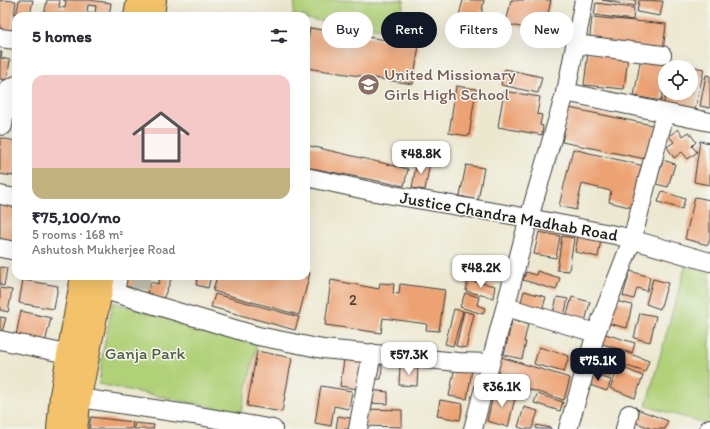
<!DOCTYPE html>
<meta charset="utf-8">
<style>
:root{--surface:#fff;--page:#f2f2f3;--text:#2b2b33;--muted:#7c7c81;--accent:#111827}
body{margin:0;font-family:Itim,sans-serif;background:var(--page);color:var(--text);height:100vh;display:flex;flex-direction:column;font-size:15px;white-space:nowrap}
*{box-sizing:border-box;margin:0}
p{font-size:13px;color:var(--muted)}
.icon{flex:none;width:22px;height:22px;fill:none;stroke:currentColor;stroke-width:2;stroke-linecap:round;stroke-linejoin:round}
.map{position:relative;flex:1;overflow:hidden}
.sheet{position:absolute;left:12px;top:12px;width:298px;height:268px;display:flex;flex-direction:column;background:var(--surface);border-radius:12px;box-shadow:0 4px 16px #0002}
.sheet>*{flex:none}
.top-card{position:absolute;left:322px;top:12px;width:328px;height:36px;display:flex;gap:8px}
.controls{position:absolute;left:658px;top:60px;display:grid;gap:8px}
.controls a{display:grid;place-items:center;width:40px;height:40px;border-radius:50%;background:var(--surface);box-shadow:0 4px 16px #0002;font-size:20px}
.price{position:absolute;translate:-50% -34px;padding:0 9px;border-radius:8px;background:#fff;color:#222;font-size:13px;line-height:26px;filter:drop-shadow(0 1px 2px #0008)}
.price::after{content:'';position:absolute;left:50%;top:24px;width:12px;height:9px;margin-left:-6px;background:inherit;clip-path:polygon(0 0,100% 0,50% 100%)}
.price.on{background:var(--accent);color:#fff}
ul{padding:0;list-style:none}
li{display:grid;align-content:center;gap:8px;height:212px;padding:0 20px}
li span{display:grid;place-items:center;height:124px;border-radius:12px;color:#555}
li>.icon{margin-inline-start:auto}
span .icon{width:72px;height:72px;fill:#fffc;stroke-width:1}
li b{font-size:17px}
h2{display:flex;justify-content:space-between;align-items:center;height:48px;padding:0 20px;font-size:17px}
.tag{padding:0 14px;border-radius:18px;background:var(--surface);box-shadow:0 4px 16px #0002;font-size:14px;line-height:36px}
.tag.on{background:var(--accent);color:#fff}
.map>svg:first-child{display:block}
.green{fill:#b1d179;stroke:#66764a}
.building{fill:#eca272;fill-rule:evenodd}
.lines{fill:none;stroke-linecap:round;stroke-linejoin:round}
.minor-tunnel{stroke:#c2bfac;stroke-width:18;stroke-dasharray:18 9;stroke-linecap:butt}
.minor-casing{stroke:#3b3b37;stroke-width:20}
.major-casing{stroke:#3b3b37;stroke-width:24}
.minor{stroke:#fff;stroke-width:18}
.major{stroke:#f3c26a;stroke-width:22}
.labels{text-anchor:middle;stroke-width:3;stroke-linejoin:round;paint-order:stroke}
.number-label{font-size:15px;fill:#503e32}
.education-label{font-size:17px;fill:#785e54;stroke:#f6f6f2;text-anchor:start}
.street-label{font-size:17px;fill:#1c1c1c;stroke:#f6f6f2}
.park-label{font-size:17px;fill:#505b3d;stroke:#f6f6f2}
</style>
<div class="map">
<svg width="710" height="429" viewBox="0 0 710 429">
<rect width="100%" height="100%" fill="#f6f6f2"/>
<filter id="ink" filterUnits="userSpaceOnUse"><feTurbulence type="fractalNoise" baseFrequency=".025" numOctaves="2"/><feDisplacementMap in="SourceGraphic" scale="8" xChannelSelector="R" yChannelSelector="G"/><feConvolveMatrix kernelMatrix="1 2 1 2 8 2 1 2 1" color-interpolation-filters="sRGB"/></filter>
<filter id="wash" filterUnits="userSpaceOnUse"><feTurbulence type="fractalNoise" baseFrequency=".012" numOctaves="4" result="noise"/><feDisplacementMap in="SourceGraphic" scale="16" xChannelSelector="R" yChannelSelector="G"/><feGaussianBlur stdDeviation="0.9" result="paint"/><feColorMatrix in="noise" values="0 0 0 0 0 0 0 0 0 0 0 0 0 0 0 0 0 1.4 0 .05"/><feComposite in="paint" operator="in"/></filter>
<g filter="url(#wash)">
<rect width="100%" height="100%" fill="#ece8d0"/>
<path class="green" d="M295 0H404L399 31 306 19V16H293Z
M686 264 710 270V425L646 406Z
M113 302 257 345 241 413 99 384 103 352Z"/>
<g id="blocks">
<path class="building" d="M0 0 16 1 12 31 0 30Z
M19 0H33L30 16H16Z
M47 0H60L59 7 65 8 66 1 63 0H89L111 3 109 16H44ZM88 5 96 6 95 13 87 12Z
M463 0H484L480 21 459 16Z
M511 0H551L544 32 506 24Z
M602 0H636L635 6Z
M639 0 663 1 660 16 637 12Z
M596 3 634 8 633 20 594 15Z
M592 17 666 24 663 52 589 44Z
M310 28 419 45 413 84 306 68V54Z
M0 52H2L1 58 10 60 7 80 0 79Z
M588 52 628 57 624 89 584 85Z
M641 57 668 62 667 67H665V77L661 101 634 96Z
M672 62 704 69 694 114 663 107 666 93H691V67H671Z
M505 69 542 77 538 93 501 85Z
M706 75 710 76V108L700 106Z
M456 86 476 89 469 136 449 133Z
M504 91 540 97 537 114 542 115 540 125 543 126 542 135 498 127Z
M569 108 657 126 650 160 562 142Z
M678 129 683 136 689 132 696 142 692 146 697 152 688 159 682 152 674 158 667 147 674 142 669 136Z
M0 138 16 141V154L13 176 0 174Z
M700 141 710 143V185L694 182Z
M306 145 408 169 404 186 306 167Z
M573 149 644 166 633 208 609 202 611 191 582 184 576 210 559 206Z
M417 160 430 162 425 190 412 188Z
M663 160 675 164 668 187 656 184Z
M466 165 484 168 478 200 460 196Z
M662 191 685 199 682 209 658 202Z
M695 197 710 200V238L708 245 685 239Z
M0 201 16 205V247L0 243Z
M539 232 560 236 556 258 534 254Z
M562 236 574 238 569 271 557 270Z
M578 236 601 240 598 257 575 252Z
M0 267 7 268 4 286 0 285Z
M306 271 310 273 299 315 213 291 217 276H306Z
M537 271 560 278 556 290 523 280 526 272 536 275Z
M630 271 650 277 647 291 637 288 634 299 623 296Z
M121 276H138L137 288 120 286Z
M161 276 171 280 163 299 147 293 151 282 158 284Z
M198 276H211L208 288 196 285Z
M653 279 668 283 660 309 646 304Z
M23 280 58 286 54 309 19 303Z
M331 280 379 289 380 283 394 284 393 293 399 294 400 284 445 290 439 331 426 330 427 324 383 318 381 333 325 325Z
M468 280 495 286 493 298 466 291Z
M0 288 12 290 8 312 0 310Z
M524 291 546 297 541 314 519 308Z
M465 293 479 297 477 305 485 308 483 314 460 307Z
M215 294 299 317 295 330 211 307Z
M557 297 568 299 563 320 552 317Z
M572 297 590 302 584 326 565 321Z
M612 300 632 305 627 328 607 323Z
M454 309 463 311 453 346 445 344Z
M21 311 51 318 44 347 15 340Z
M464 311 474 314 466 348 456 346Z
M640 313 656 316 650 342 634 338Z
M0 317 6 318 1 336H0Z
M512 320 528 324 524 342H526L522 359 504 355Z
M602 333 635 343 632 353 599 343Z
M539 347 569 356 564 372 534 364Z
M606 348 620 352 616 364 602 360Z
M257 351 292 358 282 412 247 406Z
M625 352 649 361 645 372 621 364Z
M501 357 570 378 564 400 495 379Z
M344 360 367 363 363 390 340 386Z
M597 360 614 365 611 376 594 371Z
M372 365 382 366 381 379H372Z
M400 366H418L417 386 399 385Z
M619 366 643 376 635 398 610 388Z
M455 367 472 370 467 399 449 396Z
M588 373 611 380 607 391 584 383Z
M321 386 352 391 349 409 334 406 331 426 315 423Z
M495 388 516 394 508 427 487 421Z
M367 390 388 392V404L366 403Z
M537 394 563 402 560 411 534 403Z
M440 400 463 404 460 420 437 416Z
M524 407 538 411 532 429H524L518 427Z
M364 409 402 410V427L364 426Z
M637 409 668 421 665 429H652L632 421Z
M338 416 355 419 354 429H336Z
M91 417 133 422 132 429H89Z
M135 423 154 425 153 429H134Z
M536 425 551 428V429H536Z"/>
</g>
</g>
<g filter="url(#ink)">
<use href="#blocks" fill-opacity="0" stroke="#3b3b37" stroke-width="1"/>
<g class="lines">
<path class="minor-tunnel" d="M140 289 142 276"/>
<defs>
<path id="minor" d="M0 38 16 40
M575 44 662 55
M565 92 710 122
M3 126 7 93 8 89 16 85
M306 177 375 192 529 218 620 236 710 262
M0 195 16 198
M0 248 16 251
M101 289 258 336 323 349 458 362 490 363
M115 293 118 276
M506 307 596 333
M0 340 67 354
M66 396 194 415 273 429
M358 429 372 353
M473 429 529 218 567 87 584 0
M568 429 596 333 632 240 665 113
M625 429 629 414
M709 429 710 428"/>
<path id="major" d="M135 16 138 0
M153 16 155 0
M58 429 61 395 82 276
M76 429 80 397 104 276"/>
</defs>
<use href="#minor" class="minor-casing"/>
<use href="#major" class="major-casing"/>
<use href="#minor" class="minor"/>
<use href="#major" class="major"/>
</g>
</g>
<defs>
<symbol id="school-disc" viewBox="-11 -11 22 22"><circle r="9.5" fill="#8d6e63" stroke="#f6f6f2"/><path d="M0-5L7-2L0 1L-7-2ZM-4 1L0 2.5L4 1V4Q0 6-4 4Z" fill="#fff"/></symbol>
</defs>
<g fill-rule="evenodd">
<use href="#school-disc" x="356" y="72" width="25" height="25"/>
</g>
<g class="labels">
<g class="number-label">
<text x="353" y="305">2</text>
</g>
<g class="education-label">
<text x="384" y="80">United Missionary<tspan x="384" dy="20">Girls High School</tspan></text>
</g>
<g class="street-label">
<text transform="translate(509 216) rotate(10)" y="6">Justice Chandra Madhab Road</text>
</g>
<g class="park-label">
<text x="145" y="359">Ganja Park</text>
</g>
</g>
</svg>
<div class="controls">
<a><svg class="icon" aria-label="locate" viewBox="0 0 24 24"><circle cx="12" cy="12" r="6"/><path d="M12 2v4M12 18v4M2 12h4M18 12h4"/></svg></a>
</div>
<b class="price" style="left:421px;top:175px">₹48.8K</b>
<b class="price" style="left:481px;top:289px">₹48.2K</b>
<b class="price" style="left:409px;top:376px">₹57.3K</b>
<b class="price on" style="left:598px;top:382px">₹75.1K</b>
<b class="price" style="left:502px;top:408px">₹36.1K</b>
<div class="top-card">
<a class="tag">Buy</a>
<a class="tag on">Rent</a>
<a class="tag">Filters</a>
<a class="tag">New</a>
</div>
<section class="sheet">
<h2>5 homes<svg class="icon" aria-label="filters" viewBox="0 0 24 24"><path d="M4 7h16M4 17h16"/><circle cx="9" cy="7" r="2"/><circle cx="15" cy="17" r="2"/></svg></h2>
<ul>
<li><span style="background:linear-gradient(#f6c9c9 75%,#c2b280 0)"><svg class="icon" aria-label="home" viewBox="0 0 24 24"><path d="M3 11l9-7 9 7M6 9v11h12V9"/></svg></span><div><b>₹75,100/mo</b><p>5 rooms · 168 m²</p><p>Ashutosh Mukherjee Road</p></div></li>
</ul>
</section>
</div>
